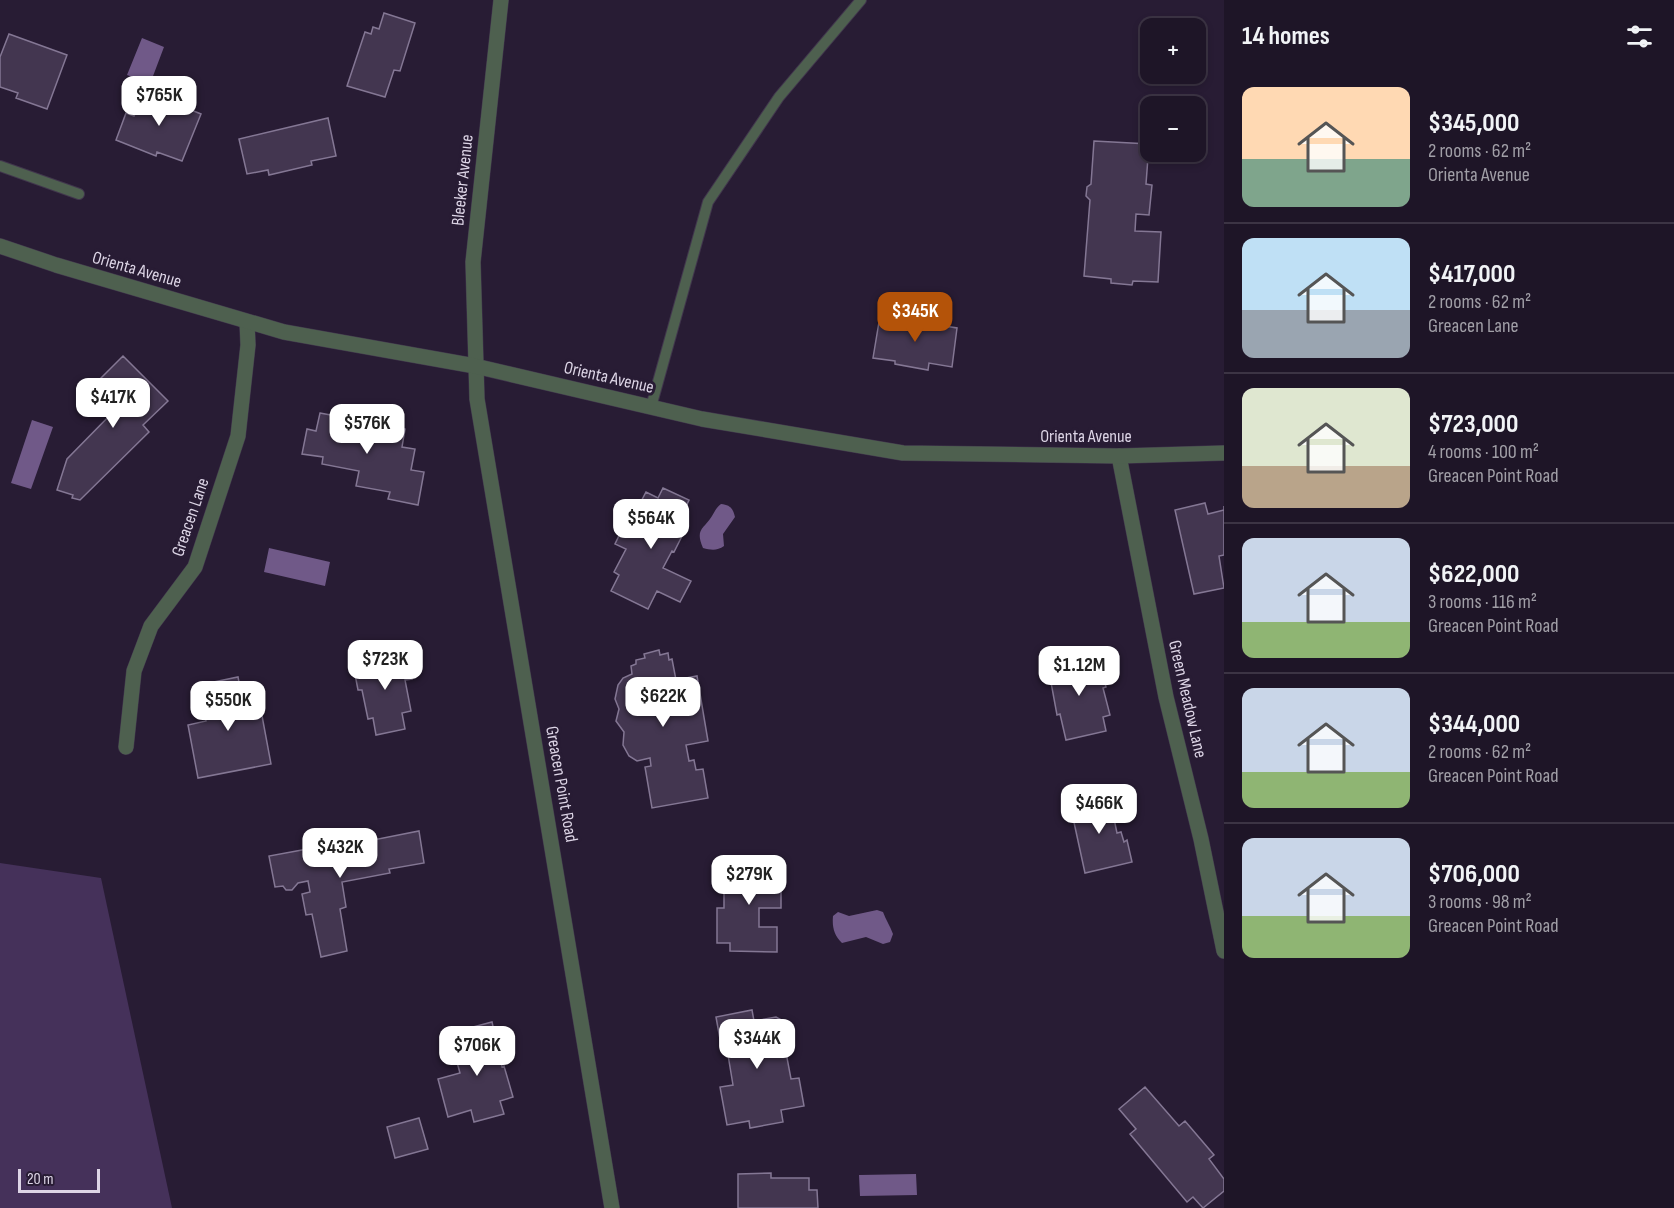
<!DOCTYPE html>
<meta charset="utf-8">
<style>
:root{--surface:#1e1527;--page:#2b2233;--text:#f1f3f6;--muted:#a19fa7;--line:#3c3444;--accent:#b45309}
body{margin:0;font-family:"Sofia Sans Condensed",sans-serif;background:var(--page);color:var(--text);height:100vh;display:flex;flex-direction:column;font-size:22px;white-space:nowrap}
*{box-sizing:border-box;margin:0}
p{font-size:20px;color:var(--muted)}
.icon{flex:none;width:33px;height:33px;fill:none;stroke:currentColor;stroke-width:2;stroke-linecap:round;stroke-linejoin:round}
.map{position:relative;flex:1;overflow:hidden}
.side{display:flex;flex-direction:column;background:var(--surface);width:450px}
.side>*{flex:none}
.buttons{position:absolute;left:1140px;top:18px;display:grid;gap:12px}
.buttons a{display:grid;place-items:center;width:66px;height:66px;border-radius:12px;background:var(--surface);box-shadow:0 3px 9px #0003,0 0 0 2px var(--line);font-size:30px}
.scale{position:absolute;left:18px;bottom:15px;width:82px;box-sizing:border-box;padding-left:6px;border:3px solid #ddd5e6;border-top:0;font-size:16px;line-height:21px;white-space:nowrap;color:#ddd5e6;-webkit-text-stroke:4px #281c34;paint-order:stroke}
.price{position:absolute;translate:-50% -51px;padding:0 14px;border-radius:12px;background:#fff;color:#222;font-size:20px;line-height:39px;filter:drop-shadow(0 2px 3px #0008)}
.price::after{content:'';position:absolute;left:50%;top:36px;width:18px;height:14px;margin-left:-9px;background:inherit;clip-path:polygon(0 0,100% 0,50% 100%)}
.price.active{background:var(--accent);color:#fff}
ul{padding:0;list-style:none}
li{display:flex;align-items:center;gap:18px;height:150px;padding:0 18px}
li+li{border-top:2px solid var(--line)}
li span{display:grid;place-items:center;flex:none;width:168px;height:120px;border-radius:12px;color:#555}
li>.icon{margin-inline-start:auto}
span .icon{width:72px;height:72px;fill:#fffc;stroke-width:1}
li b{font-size:26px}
h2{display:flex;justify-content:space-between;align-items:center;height:72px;padding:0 18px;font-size:26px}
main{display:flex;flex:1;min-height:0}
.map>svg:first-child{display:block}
.green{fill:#45315a}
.water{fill:#705988}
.building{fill:#433650;stroke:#847794;stroke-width:1.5}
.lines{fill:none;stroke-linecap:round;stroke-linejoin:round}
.service-casing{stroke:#41364d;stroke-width:12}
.minor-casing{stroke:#41364d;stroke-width:16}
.tertiary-casing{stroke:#41364d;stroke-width:16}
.service{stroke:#4e604f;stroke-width:10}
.minor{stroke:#4e604f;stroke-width:15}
.tertiary{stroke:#4e604f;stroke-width:15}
.labels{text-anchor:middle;stroke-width:6;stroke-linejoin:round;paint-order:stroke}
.street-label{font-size:18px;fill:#ddd5e6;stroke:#281c34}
</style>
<main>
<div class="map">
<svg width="1224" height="1208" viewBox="0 0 1224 1208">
<rect width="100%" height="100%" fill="#281c34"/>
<path class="green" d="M0 863 101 878 172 1208H0Z"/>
<path class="water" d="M142 38 164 47 150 84 127 75Z
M32 420 53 427 31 489 11 483Z
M721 504C730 505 733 508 735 517L723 534 724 546C717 551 711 550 703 548 695 529 703 530 712 516 715 511 716 508 721 504Z
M269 548 330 562 325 586 264 572Z
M877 910 883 912C886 920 890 926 893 934L890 942 883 944 866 937 842 943C834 935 832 927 833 916L838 912 849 916Z
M916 1174 917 1195 860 1196 859 1175Z"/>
<path class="building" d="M384 13 415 23 400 71 394 70 385 97 347 86 365 32 371 34 373 27 379 29Z
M9 34 67 55 47 109 16 98 18 93 0 87V57Z
M144 91 201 114 182 161 157 152 156 156 116 140 126 113 134 116Z
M328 118 336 156 311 161 312 165 269 175 268 170 247 174 239 139Z
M1094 141 1149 144 1146 184 1152 185 1149 215 1136 214 1135 231 1161 232 1158 282 1133 281 1132 285 1111 283V279L1084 276 1090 200 1086 196 1087 187 1091 184Z
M880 316 957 328 952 367 929 363 928 370 895 364V361L873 358Z
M123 356 168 401 143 425 149 432 80 500 72 498 73 495 57 490 67 459 118 407 95 384Z
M320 413 405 429 402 447 415 449 411 470 424 472 418 505 388 499 390 492 356 486 359 471 322 464 323 457 302 454 307 429 316 431Z
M663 488 689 500 677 526 685 530 674 552 672 551 663 568 691 581 680 602 657 591 648 609 611 591 619 575 614 572 626 549 615 544 630 513 634 515 646 492 658 498Z
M1205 503 1208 514 1224 510V506V555L1219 556 1224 588 1194 594 1175 510Z
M395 650 398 662 408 660 412 679 405 680 411 711 402 713 405 729 376 735 373 718 368 719 362 690H358L354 669 370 666 368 655Z
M659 650 660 655 668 653 669 660 672 659 676 680 697 676 708 741 686 745 689 761 694 760 696 770 703 769 708 798 652 808 645 767 651 766 650 758 637 761 629 756 623 745 624 732 616 721 619 709 615 699 618 685 623 678 632 674 631 666 636 664V660L645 658 644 654Z
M1083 651 1088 673 1102 669 1106 687 1103 688 1110 715 1103 717 1106 731 1066 740 1060 714 1057 715 1050 677 1058 676 1054 658Z
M238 677 244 708 260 705 271 764 198 778 188 725 206 721 199 685Z
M1109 795 1117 833 1121 832 1124 842 1127 840 1132 862 1085 873 1070 804Z
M419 831 424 863 389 869 390 873 342 882 346 907 340 909 347 951 321 957 312 914 306 915 302 894 310 892 308 881 298 883 292 890H286L283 886 275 887 269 856 324 846 325 853 374 844 373 840Z
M724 862H781V908H759V927H777V952L730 951V943H717V908H724Z
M752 1010 754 1021 776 1017 789 1024 790 1034 784 1042 791 1079 799 1078 804 1106 781 1110 783 1122 750 1128 749 1121 727 1125 720 1087 733 1085 727 1049 722 1050 716 1017Z
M492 1022 502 1067 504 1066 513 1097 500 1101 504 1114 474 1122 471 1110 448 1117 438 1079 460 1073 455 1055 464 1053 458 1031Z
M1145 1087 1179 1126 1185 1121 1214 1155 1209 1159 1224 1179V1191L1203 1208 1193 1197 1187 1202 1130 1134 1136 1129 1119 1109Z
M419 1118 428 1149 395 1158 387 1127Z
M771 1173V1178H809V1190H817L818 1208H738V1174Z"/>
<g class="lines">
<defs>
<path id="service" d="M0 166 79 194
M651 407 708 202 779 97 861 0"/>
<path id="minor" d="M501 0 473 262 477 399 612 1208
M1119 456 1166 697 1201 839 1224 951
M126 747 134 671 151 626 195 567 238 436 248 345 247 322"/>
<path id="tertiary" d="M0 246 56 265 284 332 475 366 702 419 903 453 1119 456 1224 453"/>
</defs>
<use href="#service" class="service-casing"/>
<use href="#minor" class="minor-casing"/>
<use href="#tertiary" class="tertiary-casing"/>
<use href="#service" class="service"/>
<use href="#minor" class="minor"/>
<use href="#tertiary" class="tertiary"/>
</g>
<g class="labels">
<g class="street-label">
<text transform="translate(462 180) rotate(-84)" y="6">Bleeker Avenue</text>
<text transform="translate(137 269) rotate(16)" y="6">Orienta Avenue</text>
<text transform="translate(609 377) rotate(13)" y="6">Orienta Avenue</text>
<text x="1086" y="442">Orienta Avenue</text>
<text transform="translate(190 517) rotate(-71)" y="6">Greacen Lane</text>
<text transform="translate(1188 699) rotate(77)" y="6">Green Meadow Lane</text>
<text transform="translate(562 784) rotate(80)" y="6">Greacen Point Road</text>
</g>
</g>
</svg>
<div class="buttons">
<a>+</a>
<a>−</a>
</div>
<div class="scale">20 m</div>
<b class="price" style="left:159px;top:127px">$765K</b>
<b class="price active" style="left:915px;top:343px">$345K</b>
<b class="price" style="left:113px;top:429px">$417K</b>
<b class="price" style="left:367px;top:455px">$576K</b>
<b class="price" style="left:651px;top:550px">$564K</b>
<b class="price" style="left:385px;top:691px">$723K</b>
<b class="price" style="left:1079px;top:697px">$1.12M</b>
<b class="price" style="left:663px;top:728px">$622K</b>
<b class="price" style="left:228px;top:732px">$550K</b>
<b class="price" style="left:1099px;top:835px">$466K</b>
<b class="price" style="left:340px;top:879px">$432K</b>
<b class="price" style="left:749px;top:906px">$279K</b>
<b class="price" style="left:757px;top:1070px">$344K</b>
<b class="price" style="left:477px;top:1077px">$706K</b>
</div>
<section class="side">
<h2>14 homes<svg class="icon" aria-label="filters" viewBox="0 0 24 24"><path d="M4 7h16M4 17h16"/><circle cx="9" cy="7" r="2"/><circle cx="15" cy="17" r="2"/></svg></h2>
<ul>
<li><span style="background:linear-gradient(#ffd9b3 60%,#7fa58c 0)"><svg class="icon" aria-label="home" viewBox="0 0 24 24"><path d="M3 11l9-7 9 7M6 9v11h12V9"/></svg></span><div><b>$345,000</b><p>2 rooms · 62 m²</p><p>Orienta Avenue</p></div></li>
<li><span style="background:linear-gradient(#bfe0f5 60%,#9aa5b1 0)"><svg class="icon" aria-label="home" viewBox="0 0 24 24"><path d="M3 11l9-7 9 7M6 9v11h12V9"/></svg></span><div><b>$417,000</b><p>2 rooms · 62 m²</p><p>Greacen Lane</p></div></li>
<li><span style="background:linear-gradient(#dfe7d0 65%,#b9a48a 0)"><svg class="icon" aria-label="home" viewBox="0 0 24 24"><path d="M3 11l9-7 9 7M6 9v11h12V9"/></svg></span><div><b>$723,000</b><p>4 rooms · 100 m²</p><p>Greacen Point Road</p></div></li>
<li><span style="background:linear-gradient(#c9d6e8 70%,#8fb573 0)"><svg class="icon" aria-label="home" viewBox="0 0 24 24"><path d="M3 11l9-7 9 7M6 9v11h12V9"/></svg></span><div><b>$622,000</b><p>3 rooms · 116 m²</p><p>Greacen Point Road</p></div></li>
<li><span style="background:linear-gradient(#c9d6e8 70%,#8fb573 0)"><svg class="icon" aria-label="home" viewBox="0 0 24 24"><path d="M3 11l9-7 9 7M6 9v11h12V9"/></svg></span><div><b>$344,000</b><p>2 rooms · 62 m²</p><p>Greacen Point Road</p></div></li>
<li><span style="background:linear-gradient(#c9d6e8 65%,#8fb573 0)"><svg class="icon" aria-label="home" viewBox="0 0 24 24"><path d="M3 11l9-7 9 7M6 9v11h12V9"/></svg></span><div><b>$706,000</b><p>3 rooms · 98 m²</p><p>Greacen Point Road</p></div></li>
</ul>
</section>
</main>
